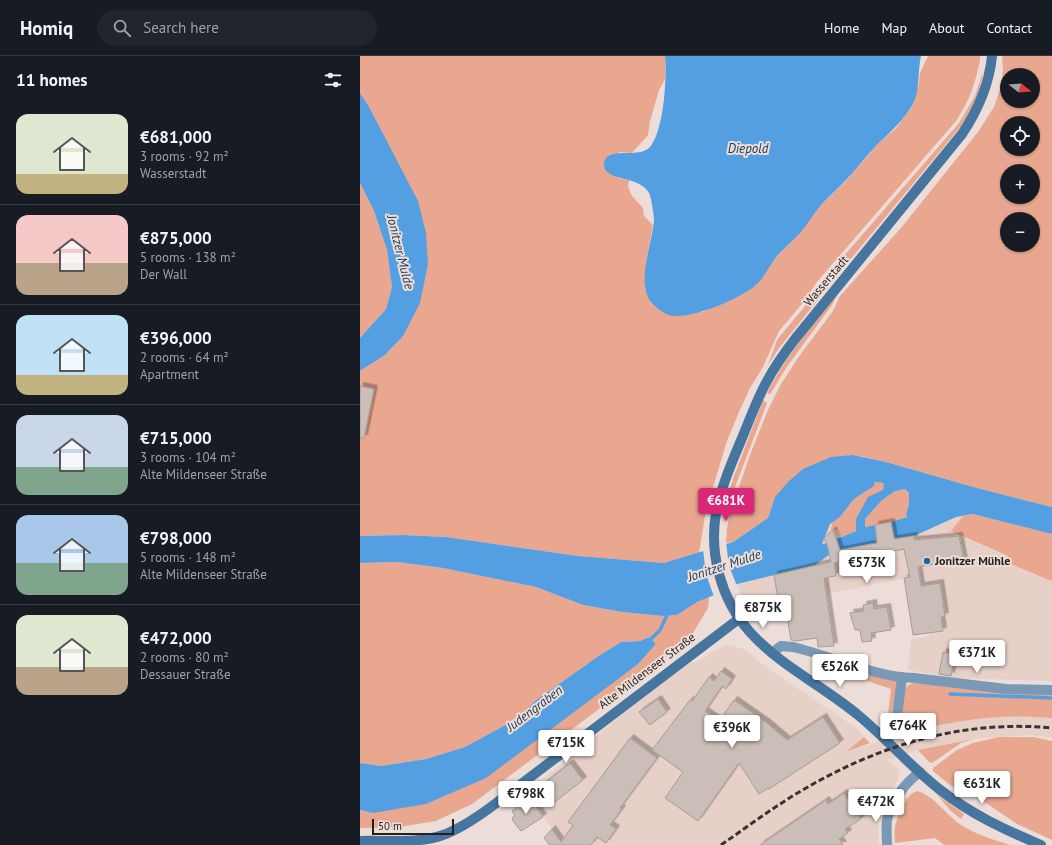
<!DOCTYPE html>
<meta charset="utf-8">
<style>
:root{--surface:#171b24;--page:#20242c;--text:#f1f3f6;--muted:#9ea1a6;--line:#363941;--accent:#db2777}
body{margin:0;font-family:"PT Sans",sans-serif;background:var(--page);color:var(--text);height:100vh;display:flex;flex-direction:column;font-size:15px;white-space:nowrap}
*{box-sizing:border-box;margin:0}
p{font-size:13px;color:var(--muted)}
.icon{flex:none;width:22px;height:22px;fill:none;stroke:currentColor;stroke-width:2;stroke-linecap:round;stroke-linejoin:round}
.map{position:relative;flex:1;overflow:hidden}
.sheet{display:flex;flex-direction:column;background:var(--surface);width:360px}
.sheet>*{flex:none}
.needle{width:26px;rotate:107deg}
.controls{position:absolute;left:640px;top:12px;display:grid;gap:8px}
.controls a{display:grid;place-items:center;width:40px;height:40px;border-radius:50%;background:var(--surface);box-shadow:0 1px 3px #0004;font-size:20px}
.scale{position:absolute;left:12px;bottom:10px;width:82px;box-sizing:border-box;padding-left:4px;border:2px solid #251f1d;border-top:0;font-size:11px;line-height:14px;white-space:nowrap;color:#251f1d;-webkit-text-stroke:3px #ecddd8;paint-order:stroke}
.price{position:absolute;translate:-50% -34px;padding:0 9px;border-radius:4px;background:#fff;color:#222;font-size:13px;line-height:26px;filter:drop-shadow(0 1px 2px #0008)}
.price::after{content:'';position:absolute;left:50%;top:24px;width:12px;height:9px;margin-left:-6px;background:inherit;clip-path:polygon(0 0,100% 0,50% 100%)}
.price.selected{background:var(--accent);color:#fff}
ul{padding:0;list-style:none}
li{display:flex;align-items:center;gap:12px;height:100px;padding:0 16px}
li+li{border-top:1px solid var(--line)}
li span{display:grid;place-items:center;flex:none;width:112px;height:80px;border-radius:12px;color:#555}
li>.icon{margin-inline-start:auto}
span .icon{width:48px;height:48px;fill:#fffc;stroke-width:1}
li b{font-size:17px}
h2{display:flex;justify-content:space-between;align-items:center;height:48px;padding:0 16px;font-size:17px}
header{display:flex;align-items:center;gap:24px;box-sizing:border-box;height:56px;padding:0 20px;background:var(--surface);border-bottom:1px solid var(--line)}
header strong{font-size:19px}
nav{display:flex;gap:22px;margin-inline-start:auto;font-size:14px}
.search{width:280px;height:36px;background:var(--page);display:flex;align-items:center;gap:10px;box-sizing:border-box;padding:0 14px;border-radius:22px;color:var(--muted);font-size:15px}
main{display:flex;flex:1;min-height:0}
.map>svg:first-child{display:block}
.built{fill:#e7d0c8}
.green{fill:#e8a78e;fill-rule:evenodd}
.water{fill:#549fe1}
.pier{fill:#ecddd8}
.lines{fill:none;stroke-linecap:round;stroke-linejoin:round}
.stream{stroke:#549fe1;stroke-width:3.5}
.building{fill:#cbbdb8;stroke:#a99b95;filter:url(#shadow)}
.street{stroke:#7a99b6;stroke-width:10}
.secondary{stroke:#46759f;stroke-width:10}
.rail{stroke:#3a3330;stroke-width:3;stroke-dasharray:6 3;stroke-linecap:butt}
.poi-dot{fill:#23649a;stroke:#ecddd8;stroke-width:1.5}
.labels{text-anchor:middle;stroke-width:4;stroke-linejoin:round;paint-order:stroke}
.street-label{font-size:12px;fill:#251f1d;stroke:#ecddd8}
.poi-label{font-size:12px;font-weight:bold;fill:#251f1d;stroke:#ecddd8;text-anchor:start}
.water-label{font-size:13px;font-style:italic;fill:#173752;stroke:#ecddd8}
</style>
<header>
<strong>Homiq</strong>
<div class="search"><svg class="icon" aria-label="search" viewBox="0 0 24 24"><circle cx="10" cy="10" r="6"/><path d="M15 15l6 6"/></svg>Search here</div>
<nav><a>Home</a><a>Map</a><a>About</a><a>Contact</a></nav>
</header>
<main>
<section class="sheet">
<h2>11 homes<svg class="icon" aria-label="filters" viewBox="0 0 24 24"><path d="M4 7h16M4 17h16"/><circle cx="9" cy="7" r="2"/><circle cx="15" cy="17" r="2"/></svg></h2>
<ul>
<li><span style="background:linear-gradient(#dfe7d0 75%,#c2b280 0)"><svg class="icon" aria-label="home" viewBox="0 0 24 24"><path d="M3 11l9-7 9 7M6 9v11h12V9"/></svg></span><div><b>€681,000</b><p>3 rooms · 92 m²</p><p>Wasserstadt</p></div></li>
<li><span style="background:linear-gradient(#f6c9c9 60%,#b9a48a 0)"><svg class="icon" aria-label="home" viewBox="0 0 24 24"><path d="M3 11l9-7 9 7M6 9v11h12V9"/></svg></span><div><b>€875,000</b><p>5 rooms · 138 m²</p><p>Der Wall</p></div></li>
<li><span style="background:linear-gradient(#bfe0f5 75%,#c2b280 0)"><svg class="icon" aria-label="home" viewBox="0 0 24 24"><path d="M3 11l9-7 9 7M6 9v11h12V9"/></svg></span><div><b>€396,000</b><p>2 rooms · 64 m²</p><p>Apartment</p></div></li>
<li><span style="background:linear-gradient(#c9d6e8 65%,#7fa58c 0)"><svg class="icon" aria-label="home" viewBox="0 0 24 24"><path d="M3 11l9-7 9 7M6 9v11h12V9"/></svg></span><div><b>€715,000</b><p>3 rooms · 104 m²</p><p>Alte Mildenseer Straße</p></div></li>
<li><span style="background:linear-gradient(#a9c7e8 60%,#7fa58c 0)"><svg class="icon" aria-label="home" viewBox="0 0 24 24"><path d="M3 11l9-7 9 7M6 9v11h12V9"/></svg></span><div><b>€798,000</b><p>5 rooms · 148 m²</p><p>Alte Mildenseer Straße</p></div></li>
<li><span style="background:linear-gradient(#dfe7d0 65%,#b9a48a 0)"><svg class="icon" aria-label="home" viewBox="0 0 24 24"><path d="M3 11l9-7 9 7M6 9v11h12V9"/></svg></span><div><b>€472,000</b><p>2 rooms · 80 m²</p><p>Dessauer Straße</p></div></li>
</ul>
</section>
<div class="map">
<svg width="692" height="789" viewBox="0 0 692 789">
<defs>
<filter id="shadow"><feDropShadow dx="3.5" dy="-3.5" stdDeviation="0" flood-color="#0004"/></filter>
</defs>
<rect width="100%" height="100%" fill="#ecddd8"/>
<path class="built" d="M603 460 591 475 692 521V625L593 622 548 614 551 583 569 580 560 519 416 548H404L393 557 383 541 377 528 446 511 462 488 470 468 472 466 471 473 479 474 480 481 517 487 515 469 531 466Z
M366 589 375 590 383 593 416 618 495 671 504 681 487 696 542 678 583 667 619 662 665 660 692 662V682L670 679 614 683 558 694 527 704 539 714 540 717 537 726 527 743 519 760 518 769 519 789H186L195 777 167 736 306 623 332 606H337L355 594Z"/>
<path class="green" d="M0 0H305V23L299 34 290 65 288 79 272 97 259 96 258 122 269 124 268 131 272 140 283 152 284 160 293 169 286 206 285 233 291 245 301 255 342 256 369 245 396 229 418 199 441 176 461 149 484 127 516 90 536 72 552 51 559 26 560 17 568 0H620V4C615 28 610 44 596 65L456 227 446 243 419 275 403 311 390 332 379 356 367 385 346 454 339 497 304 507 218 500 86 481 42 479 0 480V315L25 299 43 280 8 49 0 37Z
M642 0H692V451L617 432 526 406 495 399 415 441 408 462 373 486 366 487 367 472 372 451 390 399 408 354 421 328 440 299 473 255 480 240 541 172 618 76 634 51 641 31 643 13ZM647 19H673V45H647ZM647 67H673V93H647ZM647 115H673V141H647ZM647 163H673V189H647Z
M623 15C620 36 612 53 601 70L494 199 419 292 408 309 417 284 450 244 459 229 599 67 615 40Z
M0 127 14 155 27 194 32 231 26 253 0 282Z
M477 239 472 249 426 312 411 337 409 338 407 337C425 301 451 270 477 239Z
M403 344 407 347 369 447 366 446 373 423Z
M515 426 525 427 523 434 496 463V475L480 481 478 474 471 473 472 466 480 461 494 443 514 430Z
M545 433 549 437V448L546 458 547 461 531 466 505 471V463L521 445 535 435Z
M613 458 692 478V525L646 506 648 500 591 475 603 460Z
M37 506 83 512 176 531 223 549 262 556 303 560 317 559 337 546 349 541 348 552 330 582 247 647 112 748 76 765 39 771 0 772V754L13 757 255 624 278 608 296 588 289 581 280 585 261 586 240 599 175 645 160 661 105 691 66 703 21 710 0 707V507Z
M449 598 536 625 537 628 531 662 528 661V659L531 633 461 609Z
M554 627 636 635 692 637V662C637 657 595 664 542 678L535 673 545 633 548 629Z
M504 681 510 687 486 696Z
M639 681H673L692 685V784L657 768 623 745 590 729 573 715V712L597 694 613 687Z
M614 683 601 687 572 707 569 706 558 694Z
M557 735C575 740 586 759 601 769 617 779 632 783 650 789H584L575 782 535 787C535 782 534 776 535 771 538 759 545 739 557 735Z
M577 739 604 758 601 763 591 755Z"/>
<path class="water" d="M305 0H561C557 17 561 37 550 53 541 67 528 78 516 90 505 101 496 114 485 125 478 133 469 140 462 148 454 157 448 168 440 177 433 185 424 192 417 200 410 209 404 222 396 229 380 243 328 265 309 259 302 257 296 251 291 246 276 227 292 187 294 165 294 158 292 150 291 143 287 118 246 127 244 110 243 88 279 104 290 91 304 74 307 22 305 0Z
M0 37 8 49 58 145 66 177 68 208 60 247 43 280 25 299 0 315V282L26 253 32 231 27 194 14 155 0 127Z
M493 399 526 406 617 432 692 451V478L613 458 596 461 554 480 535 483 531 466 547 461 546 458 549 448V437L545 433 535 435 521 445 505 463V471L515 469 517 487 472 495 471 485 496 475V463L508 441 523 434 524 427 515 426 514 430 494 443 480 461 470 468 462 488 467 487 469 499 455 509 373 529 357 538 337 546 317 559 303 560 262 556 223 549 176 531 83 512 37 506 0 507V480L42 479 86 481 218 500 304 507 373 486 408 462 415 441 428 426 443 413 471 401Z
M289 581 296 588 278 608 126 722 66 748 13 757 0 754V707L21 710 66 703 105 691 160 661 175 645 240 599 261 586 280 585Z"/>
<path class="pier" d="M366 485 368 503 371 505V508L369 510 377 530 354 541 346 518 344 517 343 513 345 511 343 493Z"/>
<g class="lines">
<path class="stream" d="M288 586 300 574 309 555
M590 638 692 642"/>
</g>
<path class="building" d="M0 330 14 333 4 382H0Z
M531 466 534 483 554 480V484L599 480 605 510H596L594 504 558 511 561 530 580 527 585 560 581 561 583 575 553 579 544 522 550 521 544 493 474 507 476 520 464 522 474 590 458 591 457 582 436 585 431 584 424 542 418 543 414 519 471 506 468 492 464 482 473 474 480 494 517 487 515 469Z
M513 547 514 553 527 551 531 574 511 577 512 585 502 586 500 574H495L490 557 504 555 503 549Z
M583 596 595 598 591 620 579 618Z
M361 615 372 623 366 633 362 630 345 655 359 665 374 644 407 667 427 684 463 661 480 687 409 733 408 732 399 738 379 707 338 765 305 742 323 716 292 694 330 644 332 645 349 621 354 625Z
M298 643 307 656 290 669 279 656Z
M270 682 297 702 260 752 262 753 250 769 256 773 246 787 237 781 231 789H190L184 782 192 773 201 786 213 769 208 766Z
M210 707 223 724 188 751 173 740 177 738 175 735Z
M484 737 501 763 485 773 488 777 479 783 483 789H400L466 744 468 748Z
M170 742 183 761 161 775 153 765 152 762 155 760 152 755Z"/>
<g class="lines">
<path class="street" d="M412 597 421 590 433 591C472 600 514 621 554 622L646 633 692 634
M523 680 533 668 537 660 542 621
M527 789C527 781 526 772 527 764 531 745 545 727 560 716"/>
<path class="secondary" d="M632 0C629 30 618 54 602 78L435 283C425 296 415 310 407 325 397 343 390 363 382 382 372 406 361 431 356 457 349 498 361 543 389 575 420 610 462 629 498 659 526 682 550 710 579 733 611 758 643 773 681 789
M0 785C25 784 59 788 83 779 100 773 116 762 131 751L380 562"/>
<path class="rail" d="M361 789C384 773 407 756 431 741 510 692 598 663 692 672"/>
</g>
<circle class="poi-dot" cx="567" cy="505" r="4"/>
<g class="labels">
<g class="street-label">
<text transform="translate(466 225) rotate(-50)" y="4">Wasserstadt</text>
<text transform="translate(287 615) rotate(-37)" y="4">Alte Mildenseer Straße</text>
</g>
<g class="poi-label">
<text x="575" y="509">Jonitzer Mühle</text>
</g>
<g class="water-label">
<text x="388" y="97">Diepold</text>
<text transform="translate(41 196) rotate(76)" y="5">Jonitzer Mulde</text>
<text transform="translate(364 509) rotate(-18)" y="5">Jonitzer Mulde</text>
<text transform="translate(174 652) rotate(-37)" y="5">Judengraben</text>
</g>
</g>
</svg>
<div class="controls">
<a><svg class="needle" viewBox="-14 -14 28 28"><path d="M0-13l5 13h-10z" fill="#e53935"/><path d="M0 13l5-13h-10z" fill="#9ea1a6"/></svg></a>
<a><svg class="icon" aria-label="locate" viewBox="0 0 24 24"><circle cx="12" cy="12" r="6"/><path d="M12 2v4M12 18v4M2 12h4M18 12h4"/></svg></a>
<a>+</a>
<a>−</a>
</div>
<div class="scale">50 m</div>
<b class="price selected" style="left:366px;top:466px">€681K</b>
<b class="price" style="left:507px;top:528px">€573K</b>
<b class="price" style="left:403px;top:573px">€875K</b>
<b class="price" style="left:617px;top:618px">€371K</b>
<b class="price" style="left:480px;top:632px">€526K</b>
<b class="price" style="left:548px;top:691px">€764K</b>
<b class="price" style="left:372px;top:693px">€396K</b>
<b class="price" style="left:206px;top:708px">€715K</b>
<b class="price" style="left:622px;top:749px">€631K</b>
<b class="price" style="left:166px;top:759px">€798K</b>
<b class="price" style="left:516px;top:767px">€472K</b>
</div>
</main>
